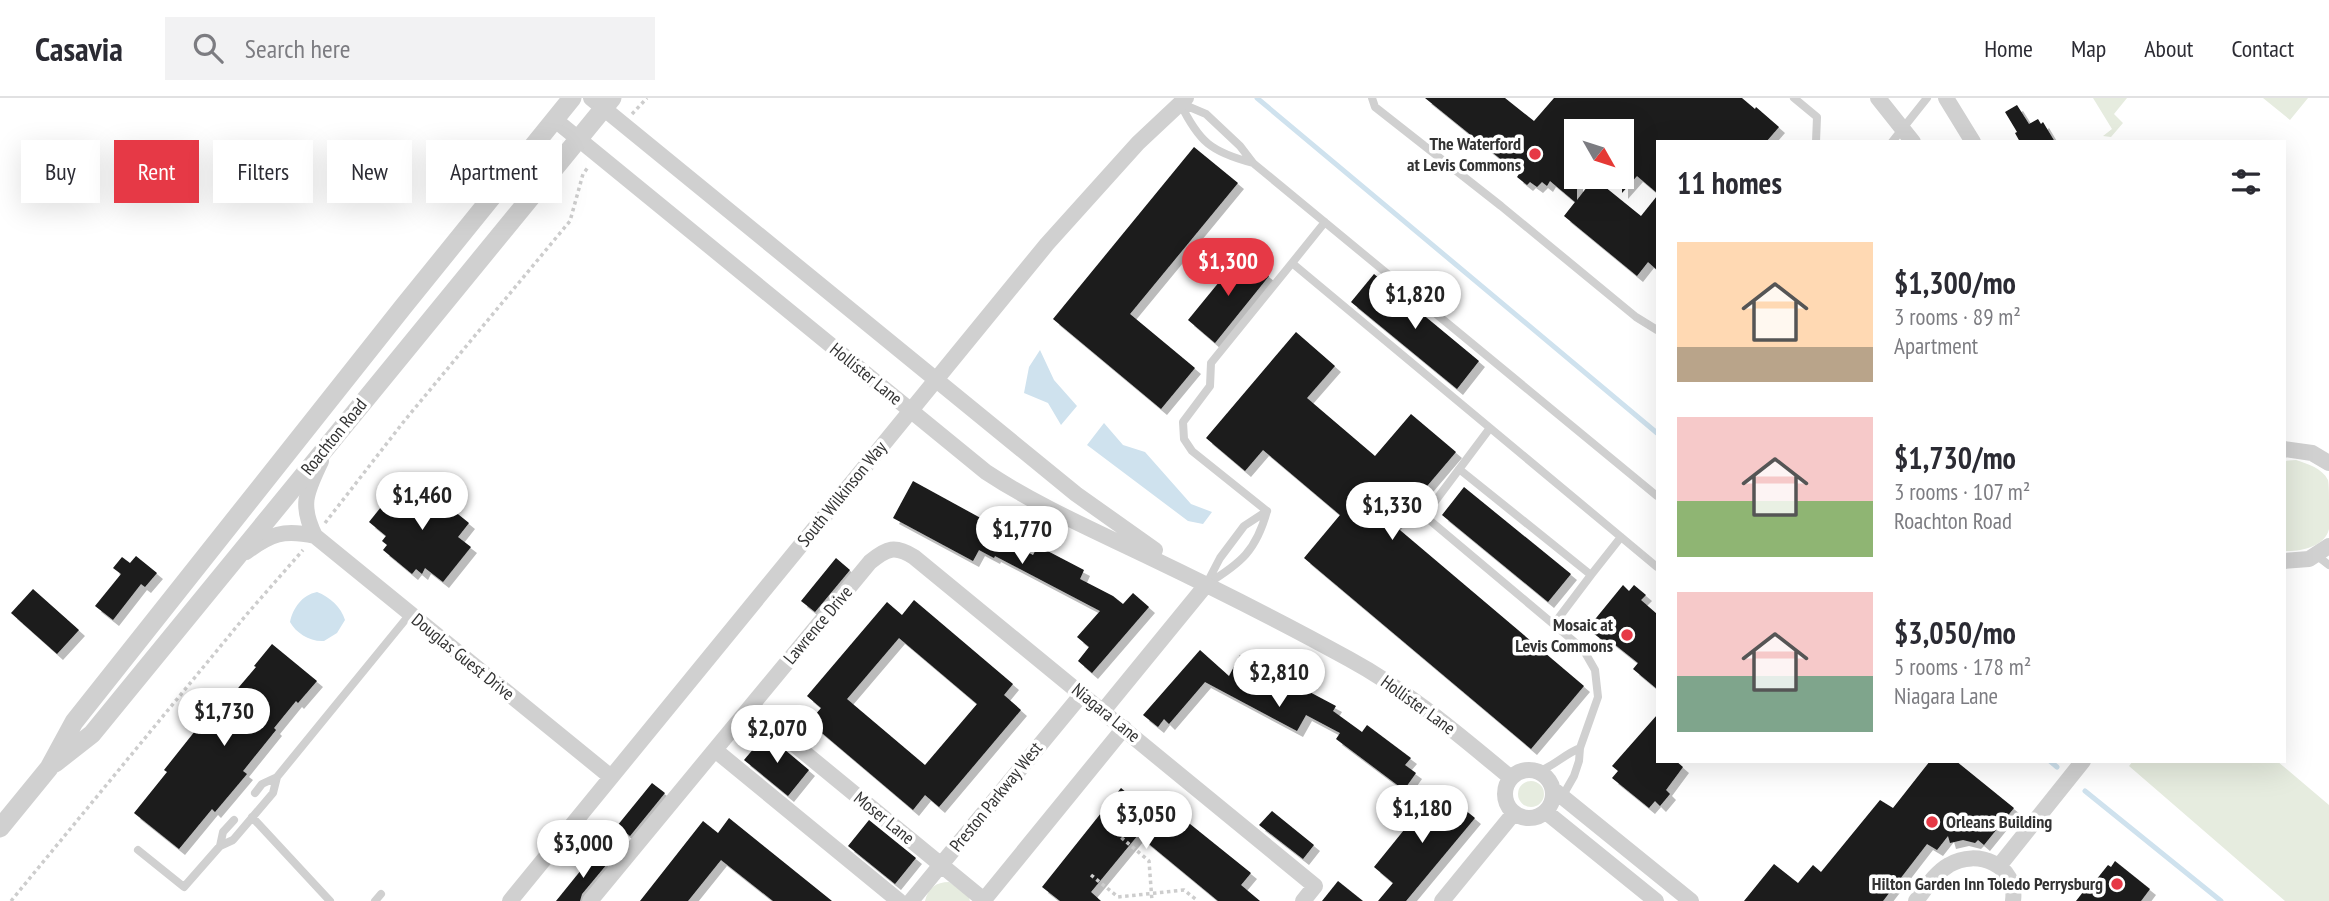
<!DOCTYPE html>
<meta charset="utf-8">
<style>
:root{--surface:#fff;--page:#f2f2f3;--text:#2b2b33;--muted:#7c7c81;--line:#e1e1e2;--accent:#e63946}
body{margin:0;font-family:"PT Sans Narrow",sans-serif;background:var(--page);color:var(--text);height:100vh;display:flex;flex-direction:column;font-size:26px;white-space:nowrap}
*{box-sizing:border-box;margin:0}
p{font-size:23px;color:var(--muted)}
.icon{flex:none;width:38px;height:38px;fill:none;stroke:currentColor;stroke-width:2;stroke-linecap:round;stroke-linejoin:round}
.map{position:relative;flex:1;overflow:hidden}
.sheet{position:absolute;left:1656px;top:42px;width:630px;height:623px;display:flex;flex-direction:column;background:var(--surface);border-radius:0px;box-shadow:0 7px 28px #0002}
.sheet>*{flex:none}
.hud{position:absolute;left:21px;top:42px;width:665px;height:63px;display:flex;gap:14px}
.needle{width:46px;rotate:129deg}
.buttons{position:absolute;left:1564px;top:21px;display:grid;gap:14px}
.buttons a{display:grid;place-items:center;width:70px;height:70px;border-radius:0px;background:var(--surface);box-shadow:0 7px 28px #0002;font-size:35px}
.price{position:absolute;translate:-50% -60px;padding:0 16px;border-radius:24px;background:#fff;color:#222;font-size:23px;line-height:46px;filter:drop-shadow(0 2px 4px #0008)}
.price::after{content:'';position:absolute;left:50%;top:42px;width:21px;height:16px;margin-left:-10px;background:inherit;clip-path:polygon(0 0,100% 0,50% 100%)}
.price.current{background:var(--accent);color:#fff}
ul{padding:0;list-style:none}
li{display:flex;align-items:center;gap:21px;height:175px;padding:0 21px}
li span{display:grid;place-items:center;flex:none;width:196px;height:140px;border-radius:0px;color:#555}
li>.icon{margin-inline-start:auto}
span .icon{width:84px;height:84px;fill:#fffc;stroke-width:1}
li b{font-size:30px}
h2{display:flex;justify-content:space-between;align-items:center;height:84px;padding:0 21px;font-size:30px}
.tag{padding:0 24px;border-radius:0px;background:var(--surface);box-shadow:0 7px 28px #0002;font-size:24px;line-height:63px}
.tag.current{background:var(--accent);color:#fff}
header{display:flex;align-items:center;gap:42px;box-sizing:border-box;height:98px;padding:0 35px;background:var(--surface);border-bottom:2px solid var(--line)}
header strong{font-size:33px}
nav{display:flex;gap:38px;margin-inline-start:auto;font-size:24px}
.search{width:490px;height:63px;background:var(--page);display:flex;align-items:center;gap:18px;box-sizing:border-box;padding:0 24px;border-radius:0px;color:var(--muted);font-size:26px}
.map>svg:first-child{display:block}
.green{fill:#e6ecdf}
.water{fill:#cfe2ee}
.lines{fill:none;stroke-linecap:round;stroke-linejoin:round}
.stream{stroke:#cfe2ee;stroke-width:5}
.building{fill:#1a1a1a;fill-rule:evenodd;filter:url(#shadow)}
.path{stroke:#cdcdcd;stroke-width:3.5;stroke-dasharray:3.5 3.5;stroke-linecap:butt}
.service{stroke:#d0d0d0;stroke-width:8}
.minor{stroke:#d0d0d0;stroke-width:16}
.tertiary{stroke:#d0d0d0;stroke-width:19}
.poi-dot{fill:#e63946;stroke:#fff;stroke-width:2.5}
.labels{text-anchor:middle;stroke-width:7;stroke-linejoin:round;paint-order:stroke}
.poi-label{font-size:18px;font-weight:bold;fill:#333;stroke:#fff;text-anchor:end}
.street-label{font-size:18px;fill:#333;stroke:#fff}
</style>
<header>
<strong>Casavia</strong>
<div class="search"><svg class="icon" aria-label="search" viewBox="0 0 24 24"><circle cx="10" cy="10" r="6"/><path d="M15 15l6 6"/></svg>Search here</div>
<nav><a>Home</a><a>Map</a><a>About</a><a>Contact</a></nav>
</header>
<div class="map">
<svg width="2329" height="803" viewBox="0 0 2329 803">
<defs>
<filter id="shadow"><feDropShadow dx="6" dy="6" stdDeviation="0" flood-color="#0004"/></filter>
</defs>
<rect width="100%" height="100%" fill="#fff"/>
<path class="green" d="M2093 0H2127L2114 16 2123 25 2111 39 2103 38 2112 31Z
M2263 0H2308L2290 22Z
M2296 362C2308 366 2322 370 2328 382 2329 387 2329 397 2329 403 2329 412 2329 422 2329 431 2325 449 2299 454 2284 453V363Z
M2133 663H2277L2329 707V803H2285L2129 668Z
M1518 696a13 13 0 1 1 26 0a13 13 0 1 1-26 0Z
M949 784 968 797 970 803H925C928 790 936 784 949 784Z"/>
<path class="water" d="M1040 252 1054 282 1077 308 1061 327 1048 305 1024 295 1029 269Z
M1104 325 1123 347 1145 354 1191 406 1212 414 1203 426 1188 423 1087 347Z
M317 494C330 499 341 509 345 522L337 535 324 543C310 544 296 535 290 524 293 510 302 497 317 494Z"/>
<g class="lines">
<path class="stream" d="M1257 0 1657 335
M2050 663 2057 669
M2085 693 2221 803"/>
</g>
<path class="building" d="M1425 0H1505L1534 23 1554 0H1742L1755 11 1756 9 1779 29 1766 44H1657V95L1637 78 1622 95V33H1577V102L1594 80 1641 118 1657 98V172L1648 164 1637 178 1564 118 1575 104 1550 83 1547 88 1542 84 1537 89 1530 84 1527 87 1517 79 1519 76Z
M2017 7 2029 26 2038 21 2041 26 2043 24 2055 44H2020L2015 35 2017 34 2005 14Z
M1194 49 1238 85 1130 216 1195 270 1161 311 1053 221Z
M1242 156 1269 178 1215 245 1188 222Z
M1374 176 1479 263 1457 291 1351 204Z
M1296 234 1335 268 1307 300 1375 358 1411 316 1456 354 1394 427 1584 588 1531 651 1304 460 1340 417 1263 352 1245 373 1206 340Z
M913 383 1008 435 1004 442 1033 457 1038 448 1084 472 1080 481 1113 498 1123 506 1133 495 1149 509 1092 575 1078 563 1089 549 1077 539 1100 513 995 458 994 460 979 452 973 463 893 420Z
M422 387 469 425 458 439 471 449 443 484 425 470 422 476 416 471 412 476 383 452 387 447 382 443 386 438 369 424 397 389 411 400Z
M1464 389 1571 476 1548 504 1442 417Z
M136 458 157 475 145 489 141 486 113 522 95 508 121 476 113 470 122 459 130 465Z
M836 460 850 472 815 514 801 503Z
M1623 487 1629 493 1634 487 1646 497 1641 502 1657 516V591L1633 571 1638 565 1609 542 1606 545 1593 535 1598 529 1592 525Z
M33 491 79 532 57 556 11 515Z
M914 502 1013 586 1004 597 1021 612 939 709 925 697 913 712 809 624 821 610 807 598 887 504 902 517ZM899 540 977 606 925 667 847 601Z
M272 546 317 583 298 605 296 603 274 630 276 632 243 673 247 676 215 714 212 711 179 751 134 715 167 674 164 672 195 633 199 636 256 569 254 568Z
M1200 552 1229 578 1240 557 1336 608 1333 613 1362 634 1367 627 1411 660 1405 667 1416 675 1404 692 1336 641 1340 635 1306 617 1297 633 1205 584 1169 626 1164 621 1158 629 1143 617Z
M1657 617V663H1676L1683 669 1666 692 1670 696 1660 708 1655 703 1649 710 1612 680 1618 673 1612 668Z
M766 636 809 672 788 698 744 662Z
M1930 663H1956L2014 710 1984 747 1978 742 1975 745 1963 742 1950 745 1948 738 1937 752 1927 746 1883 803H1744L1774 766 1798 785 1813 767 1821 774 1880 702 1893 710Z
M652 685 665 695 630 738 617 728Z
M1121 690 1140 706 1149 693 1251 775 1241 787 1260 803H1218L1138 737 1091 794 1101 803H1060L1042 789Z
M1438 690 1475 720 1406 803H1378L1393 785 1374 769Z
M1272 713 1314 747 1303 761 1259 727Z
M729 720 832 803H773L721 762 688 803H640L703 723 718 735Z
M869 722 916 760 895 786 848 748Z
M594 756 607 766 582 796 580 803H556Z
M2115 763 2150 791 2141 803H2076L2094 780 2096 782 2108 767 2111 769Z
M1338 783 1363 803H1322Z"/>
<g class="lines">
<path class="path" d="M632 16 647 0
M325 425 405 322 570 123 583 76 589 68
M1116 735 1149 763 1152 803
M1091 777 1118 799 1184 792 1198 803
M11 803 247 516 303 452"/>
<path class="service" d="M1372 0 1375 9 1501 108 1636 219 1657 232
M1794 0 1817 19 1816 44
M1180 5 1206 16 1240 48 1253 65 1657 398
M1180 5C1199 44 1211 54 1253 65
M1892 44 1927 0
M1292 165 1325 124
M1490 330 1433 406 1427 420 1583 551 1595 572 1598 599 1580 650 1579 663 1574 678 1562 699
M1459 371 1591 477 1554 526
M1267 413 1192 353 1184 341 1183 324 1210 288 1211 265 1292 165 1657 469
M2316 457 2329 467
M1591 477 1621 439
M1207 485 1220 460 1244 428 1267 413
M1207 486C1241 465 1256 453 1267 413
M1540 673C1555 667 1565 656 1580 650
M255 695 262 686 277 679
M252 719 330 803
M220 748 233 742 273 695 277 679 410 516
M138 752 184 789 220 748 223 734 234 722
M375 803 381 796"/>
<path class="minor" d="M591 0 1076 396 1155 452
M1878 0 1913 44
M1946 0 1973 44
M554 21 986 374C1036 407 1091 431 1145 457 1214 490 1282 524 1349 561 1408 593 1459 637 1511 680
M2284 351 2312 355 2329 365
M321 363C307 393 299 406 315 438L611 679
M246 454C271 436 283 431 315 438
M2284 463 2309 461 2329 448
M750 610 985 803
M1103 613 1206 487
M715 652 899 803
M1505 696a24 24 0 1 1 48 0a24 24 0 1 1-48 0Z
M1554 692 1691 803
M1546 714 1656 803
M1999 768 2083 663
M510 803 1047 146 1138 45 1186 0
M590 803 870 464C887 450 895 447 914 459L1315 788 1303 803
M911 803 1082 596
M983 803 1124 630
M1442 803 1514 715
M1916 803C1926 790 1935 775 1949 767 1977 750 2018 767 2013 803"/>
<path class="tertiary" d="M55 665 92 636 612 0
M0 730 49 670 74 624 403 209 572 0"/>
</g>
<g class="poi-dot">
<circle cx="1535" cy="56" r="7"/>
<circle cx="1627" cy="537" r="7"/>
<circle cx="1932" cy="724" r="7"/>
<circle cx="2117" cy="786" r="7"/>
</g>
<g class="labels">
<g class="poi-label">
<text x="1521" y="52">The Waterford<tspan x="1521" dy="21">at Levis Commons</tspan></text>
<text x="1613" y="533">Mosaic at<tspan x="1613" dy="21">Levis Commons</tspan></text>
<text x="1946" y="730" text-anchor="start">Orleans Building</text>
<text x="2103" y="792">Hilton Garden Inn Toledo Perrysburg</text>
</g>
<g class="street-label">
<text transform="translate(866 276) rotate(39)" y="6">Hollister Lane</text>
<text transform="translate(334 339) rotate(-51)" y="6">Roachton Road</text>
<text transform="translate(842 396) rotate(-51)" y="6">South Wilkinson Way</text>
<text transform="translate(818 527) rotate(-50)" y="6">Lawrence Drive</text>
<text transform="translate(463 559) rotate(39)" y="6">Douglas Guest Drive</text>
<text transform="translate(1418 607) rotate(36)" y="6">Hollister Lane</text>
<text transform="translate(1106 615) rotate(39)" y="6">Niagara Lane</text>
<text transform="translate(996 699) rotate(-51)" y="6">Preston Parkway West</text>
<text transform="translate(884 720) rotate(39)" y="6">Moser Lane</text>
</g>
</g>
</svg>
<div class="buttons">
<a><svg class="needle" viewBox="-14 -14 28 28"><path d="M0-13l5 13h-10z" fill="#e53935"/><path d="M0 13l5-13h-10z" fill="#7c7c81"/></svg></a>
</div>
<b class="price current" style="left:1228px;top:200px">$1,300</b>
<b class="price" style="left:1415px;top:233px">$1,820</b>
<b class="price" style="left:422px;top:434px">$1,460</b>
<b class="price" style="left:1392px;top:444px">$1,330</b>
<b class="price" style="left:1022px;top:468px">$1,770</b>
<b class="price" style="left:1279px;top:611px">$2,810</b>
<b class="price" style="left:224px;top:650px">$1,730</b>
<b class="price" style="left:777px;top:667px">$2,070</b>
<b class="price" style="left:1422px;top:747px">$1,180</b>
<b class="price" style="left:1146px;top:753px">$3,050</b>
<b class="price" style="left:583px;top:782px">$3,000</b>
<div class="hud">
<a class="tag">Buy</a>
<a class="tag current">Rent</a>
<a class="tag">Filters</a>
<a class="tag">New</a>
<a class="tag">Apartment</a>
</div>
<section class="sheet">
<h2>11 homes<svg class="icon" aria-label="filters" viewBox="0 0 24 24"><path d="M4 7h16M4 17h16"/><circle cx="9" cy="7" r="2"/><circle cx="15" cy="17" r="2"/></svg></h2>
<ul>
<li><span style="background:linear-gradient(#ffd9b3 75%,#b9a48a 0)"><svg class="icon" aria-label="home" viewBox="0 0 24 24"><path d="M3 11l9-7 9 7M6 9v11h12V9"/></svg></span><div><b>$1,300/mo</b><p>3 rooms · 89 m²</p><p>Apartment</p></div></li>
<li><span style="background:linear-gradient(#f6c9c9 60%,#8fb573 0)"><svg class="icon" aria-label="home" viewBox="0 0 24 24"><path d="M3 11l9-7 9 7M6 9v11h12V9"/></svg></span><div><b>$1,730/mo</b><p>3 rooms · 107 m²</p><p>Roachton Road</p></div></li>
<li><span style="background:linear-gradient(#f6c9c9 60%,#7fa58c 0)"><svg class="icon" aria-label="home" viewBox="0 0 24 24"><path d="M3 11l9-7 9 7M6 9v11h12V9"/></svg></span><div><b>$3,050/mo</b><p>5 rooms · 178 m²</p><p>Niagara Lane</p></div></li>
</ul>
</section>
</div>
